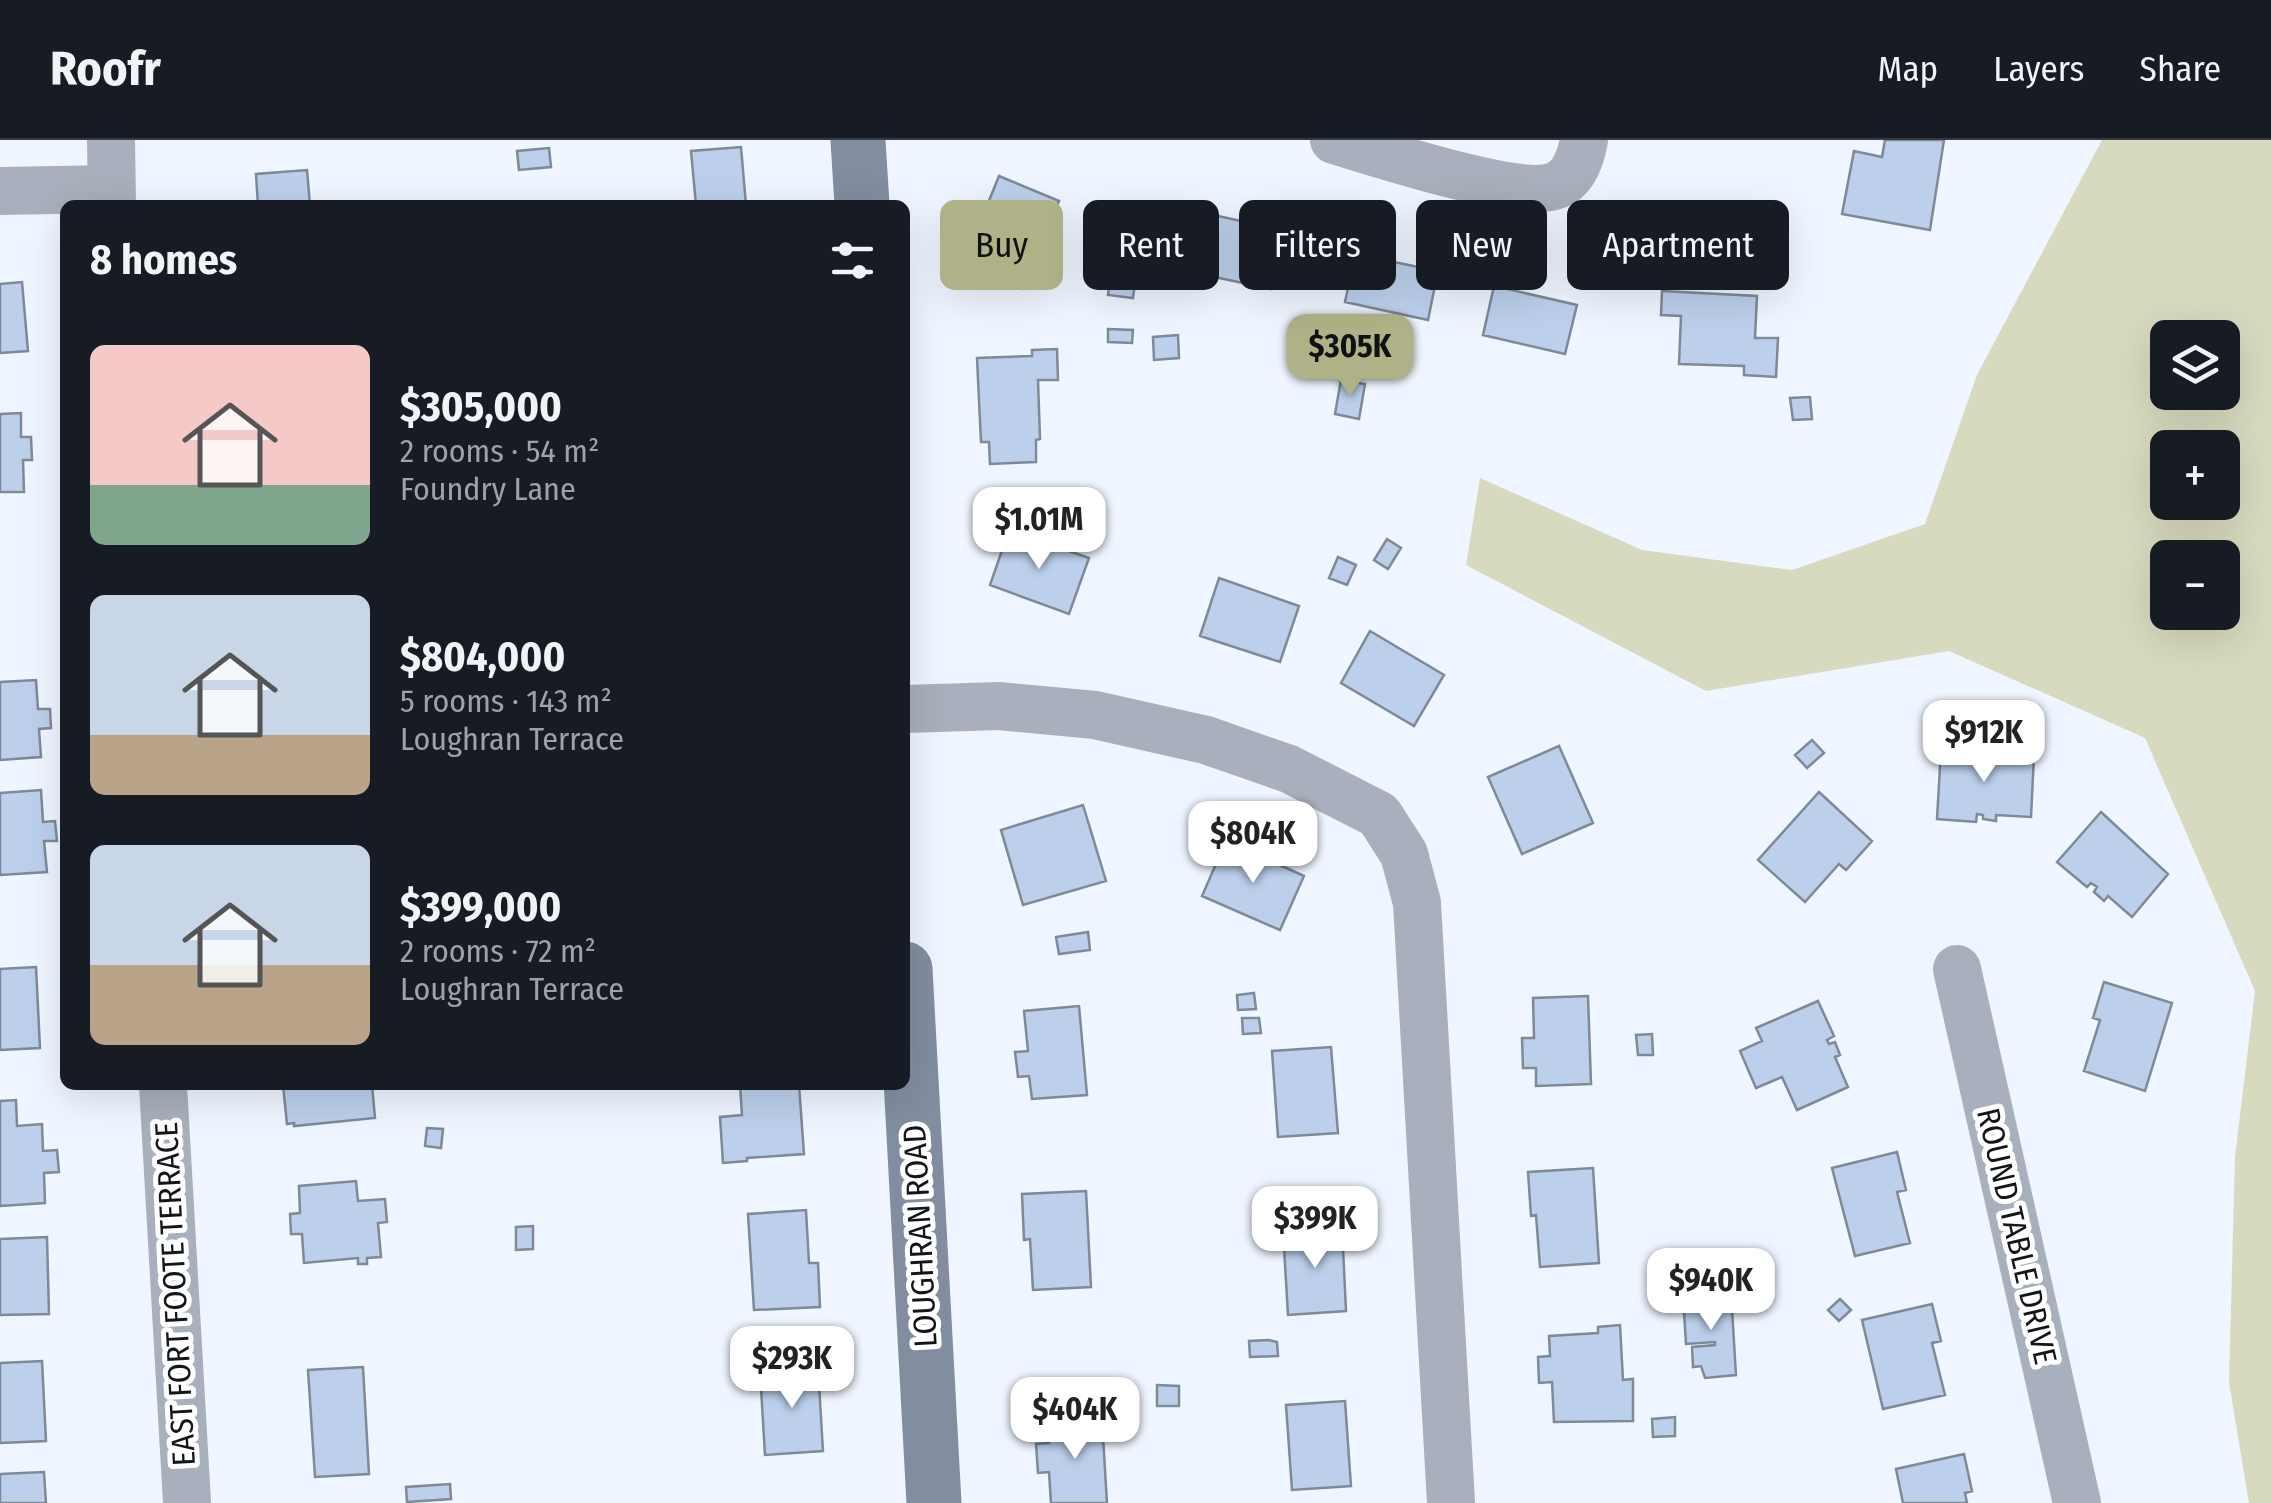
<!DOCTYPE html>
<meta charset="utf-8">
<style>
:root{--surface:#171b24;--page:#20242c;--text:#f1f3f6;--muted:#9ea1a6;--line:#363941;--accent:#afb287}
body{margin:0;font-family:"Fira Sans Condensed",sans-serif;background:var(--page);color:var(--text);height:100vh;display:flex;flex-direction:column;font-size:38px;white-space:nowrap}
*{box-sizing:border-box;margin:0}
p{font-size:32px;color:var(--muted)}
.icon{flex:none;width:55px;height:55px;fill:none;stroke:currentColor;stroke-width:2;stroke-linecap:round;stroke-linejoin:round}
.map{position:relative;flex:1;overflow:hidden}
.drawer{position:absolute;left:60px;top:60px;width:850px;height:890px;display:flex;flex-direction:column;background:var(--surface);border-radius:15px;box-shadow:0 10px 40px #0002}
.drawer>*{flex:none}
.top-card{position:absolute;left:940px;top:60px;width:950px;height:90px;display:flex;gap:20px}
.buttons{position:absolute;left:2150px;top:180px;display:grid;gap:20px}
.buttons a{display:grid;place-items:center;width:90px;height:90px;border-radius:15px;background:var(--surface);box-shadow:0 10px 40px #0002;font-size:50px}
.price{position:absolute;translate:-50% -85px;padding:0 22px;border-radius:20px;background:#fff;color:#222;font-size:32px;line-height:65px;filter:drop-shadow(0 2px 5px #0008)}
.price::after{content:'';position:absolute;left:50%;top:60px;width:30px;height:22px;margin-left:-15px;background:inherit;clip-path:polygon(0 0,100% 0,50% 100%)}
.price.active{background:var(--accent);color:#111}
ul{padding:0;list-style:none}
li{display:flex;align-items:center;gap:30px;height:250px;padding:0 30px}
li span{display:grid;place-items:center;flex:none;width:280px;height:200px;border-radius:15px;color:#555}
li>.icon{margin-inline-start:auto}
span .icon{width:120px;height:120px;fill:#fffc;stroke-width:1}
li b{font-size:42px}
h2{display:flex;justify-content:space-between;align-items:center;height:120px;padding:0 30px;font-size:42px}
.chip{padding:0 35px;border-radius:15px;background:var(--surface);box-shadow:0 10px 40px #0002;font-size:35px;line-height:90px}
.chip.active{background:var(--accent);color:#111}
header{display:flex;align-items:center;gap:60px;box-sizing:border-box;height:140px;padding:0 50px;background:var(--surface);border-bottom:2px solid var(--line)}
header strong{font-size:48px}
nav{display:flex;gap:55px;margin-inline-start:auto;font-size:35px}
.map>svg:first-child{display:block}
.green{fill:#d7dabe;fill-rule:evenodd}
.building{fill:#bcd0ec;stroke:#7f8997;stroke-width:2.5}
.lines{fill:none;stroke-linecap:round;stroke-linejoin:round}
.street{stroke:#a7b0bc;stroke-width:48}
.secondary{stroke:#828ea0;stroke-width:55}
.labels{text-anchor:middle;stroke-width:10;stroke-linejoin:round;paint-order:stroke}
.street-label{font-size:32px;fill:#12151a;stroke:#fff}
</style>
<header>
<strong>Roofr</strong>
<nav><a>Map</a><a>Layers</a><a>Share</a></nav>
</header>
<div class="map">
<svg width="2271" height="1363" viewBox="0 0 2271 1363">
<rect width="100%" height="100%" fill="#eff6ff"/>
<path class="green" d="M2102 0H2271V1363H2249L2229 1242 2235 1017 2255 851 2145 598 1949 511 1706 551 1466 425 1480 338 1642 410 1792 430 1925 384 1977 235ZM2168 198H2222V252H2168ZM2168 308H2222V362H2168ZM2168 418H2222V472H2168Z"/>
<path class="building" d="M1885 0H1944L1930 90 1842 74 1854 11 1882 17Z
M741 7 746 65H696L691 11Z
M549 8 551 27 519 30 517 11Z
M307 30 310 65H258L256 34Z
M999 36 1059 61 1023 149 968 127 987 80 982 78Z
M1190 70 1241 81 1242 76 1279 84 1277 94 1283 95 1271 149 1177 129Z
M1355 114 1438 131 1428 180 1345 162Z
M1112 123 1137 127 1133 158 1108 155Z
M22 142 28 211 0 213V144Z
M1494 146 1577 165 1565 214 1483 195Z
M1662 151 1757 156 1755 198H1778L1776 237 1744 235V226L1679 224 1681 176 1661 175Z
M1108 189 1133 190 1132 203 1108 202Z
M1178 195 1179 218 1154 220 1153 197Z
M1057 209 1058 240H1038L1040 299 1036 300V322L990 324 989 302H981L977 218 1032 216V210Z
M1341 240 1365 244 1359 279 1335 274Z
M1810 257 1812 279 1793 280 1790 258Z
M21 273V297H31L32 320H23L24 352H0V274Z
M1009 390 1089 418 1069 474 990 445Z
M1387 399 1401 408 1388 429 1374 420Z
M1338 417 1356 425 1347 445 1329 438Z
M1219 438 1299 466 1280 522 1200 496Z
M1370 491 1444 535 1414 586 1341 543Z
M36 540 38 569H50L51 588 39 589 41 617 0 620V542Z
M1812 600 1824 613 1807 628 1795 615Z
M1559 606 1593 683 1522 714 1488 637Z
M1941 609 2034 615 2031 677 1996 675V681L1983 679V675L1977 674 1976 682 1937 679Z
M41 650 43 682 55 681 57 701H44L47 732 0 735V653Z
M1819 652 1872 701 1846 730 1839 724 1805 762 1758 720Z
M1083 665 1106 741 1023 765 1001 690Z
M2101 672 2168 734 2132 777 2108 756 2104 761 2094 752 2097 747 2091 743 2087 747 2057 722Z
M1226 701 1304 736 1280 790 1202 756Z
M1088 792 1090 810 1059 814 1056 797Z
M36 827 40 908 0 910V829Z
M2104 842 2172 863 2145 951 2084 931 2100 880 2093 878Z
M1254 853 1256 869 1238 870 1237 855Z
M1588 856 1591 944 1536 946V928H1523L1522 898H1534L1533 858Z
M1818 861 1834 896 1827 900 1829 904 1835 902 1840 915 1835 917 1848 947 1797 970 1782 937 1756 948 1740 911 1762 901 1756 888Z
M1079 866 1087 955 1032 959 1029 936 1018 937 1015 912 1028 911 1024 871Z
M1242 878H1259L1261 893 1243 894Z
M1652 894 1653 915H1638L1636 895Z
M1331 907 1338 993 1278 997 1272 911Z
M283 945H372L375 978 294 986V983L287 984Z
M740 945H799L804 1014 747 1018V1021L723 1023 720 977 742 975Z
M16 960 17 986 42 984 43 1011 57 1010 59 1032 44 1033 45 1063 0 1066V961Z
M427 988 443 989 441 1008 425 1006Z
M1897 1012 1906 1050 1897 1052 1910 1103 1855 1116 1832 1028Z
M1593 1028 1599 1123 1540 1127 1536 1075 1531 1076 1528 1032Z
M356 1041 358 1061 385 1059 387 1082 378 1083 381 1117 367 1118V1124H358V1118L304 1123 302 1094H291L290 1074 300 1073 299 1046Z
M1086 1051 1091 1147 1033 1150 1030 1099 1024 1100 1022 1054Z
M806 1070 809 1123H818L820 1167 754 1170 748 1074Z
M533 1086V1109L516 1110V1087Z
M1342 1087 1346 1171 1288 1175 1283 1091Z
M47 1097 49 1174 0 1175V1099Z
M1731 1153 1736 1235 1705 1238 1701 1226 1693 1227 1692 1207 1715 1205V1202L1686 1204 1683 1156Z
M1840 1159 1851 1170 1839 1181 1828 1170Z
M1932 1164 1941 1201 1932 1203 1945 1255 1883 1269 1862 1180Z
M1620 1185 1623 1240 1633 1239V1281L1554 1282 1552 1242 1539 1243 1538 1217 1550 1216 1549 1196 1598 1193V1187Z
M1269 1200 1277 1202 1278 1216 1250 1217 1249 1201Z
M42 1221 46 1301 0 1303V1223Z
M363 1227 369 1334 315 1337 308 1230Z
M818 1227 823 1311 765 1315 760 1231Z
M1157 1245 1179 1246V1266H1157Z
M1345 1261 1351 1346 1292 1350 1286 1265Z
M1675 1277V1296L1653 1297 1652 1279Z
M1102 1280 1107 1363H1051L1049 1332 1038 1333 1036 1304 1049 1303 1048 1284Z
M1964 1314 1972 1351 1965 1353 1967 1363H1903L1896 1329Z
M44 1332 46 1363H0V1334Z
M450 1344 451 1359 407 1362 406 1347Z"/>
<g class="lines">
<path class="street" d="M111 0 112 65
M1334 0C1375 12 1522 61 1557 45 1574 38 1581 17 1584 0
M0 51 111 49
M905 569 999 566 1095 575 1206 600 1289 629 1379 675 1404 714 1417 763 1451 1363
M1957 829 2077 1363
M163 945 187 1363"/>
<path class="secondary" d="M858 0 862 65
M905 829 934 1363"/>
</g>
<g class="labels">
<g class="street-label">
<text transform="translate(920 1096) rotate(-93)" y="11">LOUGHRAN ROAD</text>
<text transform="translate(2017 1096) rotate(77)" y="11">ROUND TABLE DRIVE</text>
<text transform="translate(175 1154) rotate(-93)" y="11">EAST FORT FOOTE TERRACE</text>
</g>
</g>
</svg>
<div class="buttons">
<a><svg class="icon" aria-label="layers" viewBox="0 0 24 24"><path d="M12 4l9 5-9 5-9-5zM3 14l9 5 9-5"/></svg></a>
<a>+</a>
<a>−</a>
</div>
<b class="price active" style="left:1350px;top:259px">$305K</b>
<b class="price" style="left:1039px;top:432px">$1.01M</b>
<b class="price" style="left:1984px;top:645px">$912K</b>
<b class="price" style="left:1253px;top:746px">$804K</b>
<b class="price" style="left:1315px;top:1131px">$399K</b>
<b class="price" style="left:1711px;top:1193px">$940K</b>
<b class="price" style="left:792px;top:1271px">$293K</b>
<b class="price" style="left:1075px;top:1322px">$404K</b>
<div class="top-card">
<a class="chip active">Buy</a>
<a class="chip">Rent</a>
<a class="chip">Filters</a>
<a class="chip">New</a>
<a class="chip">Apartment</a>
</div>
<section class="drawer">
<h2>8 homes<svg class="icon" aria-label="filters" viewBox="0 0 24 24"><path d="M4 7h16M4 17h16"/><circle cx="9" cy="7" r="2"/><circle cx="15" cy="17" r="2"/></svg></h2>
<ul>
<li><span style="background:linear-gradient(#f6c9c9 70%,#7fa58c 0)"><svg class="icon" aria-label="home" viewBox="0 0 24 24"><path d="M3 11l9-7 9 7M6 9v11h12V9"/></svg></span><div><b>$305,000</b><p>2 rooms · 54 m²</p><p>Foundry Lane</p></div></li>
<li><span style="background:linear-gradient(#c9d6e8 70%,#b9a48a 0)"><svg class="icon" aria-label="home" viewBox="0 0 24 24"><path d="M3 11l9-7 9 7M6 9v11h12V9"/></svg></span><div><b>$804,000</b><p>5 rooms · 143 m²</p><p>Loughran Terrace</p></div></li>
<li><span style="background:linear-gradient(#c9d6e8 60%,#b9a48a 0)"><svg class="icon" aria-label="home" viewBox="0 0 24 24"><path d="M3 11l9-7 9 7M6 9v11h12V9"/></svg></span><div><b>$399,000</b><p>2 rooms · 72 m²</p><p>Loughran Terrace</p></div></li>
</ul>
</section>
</div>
